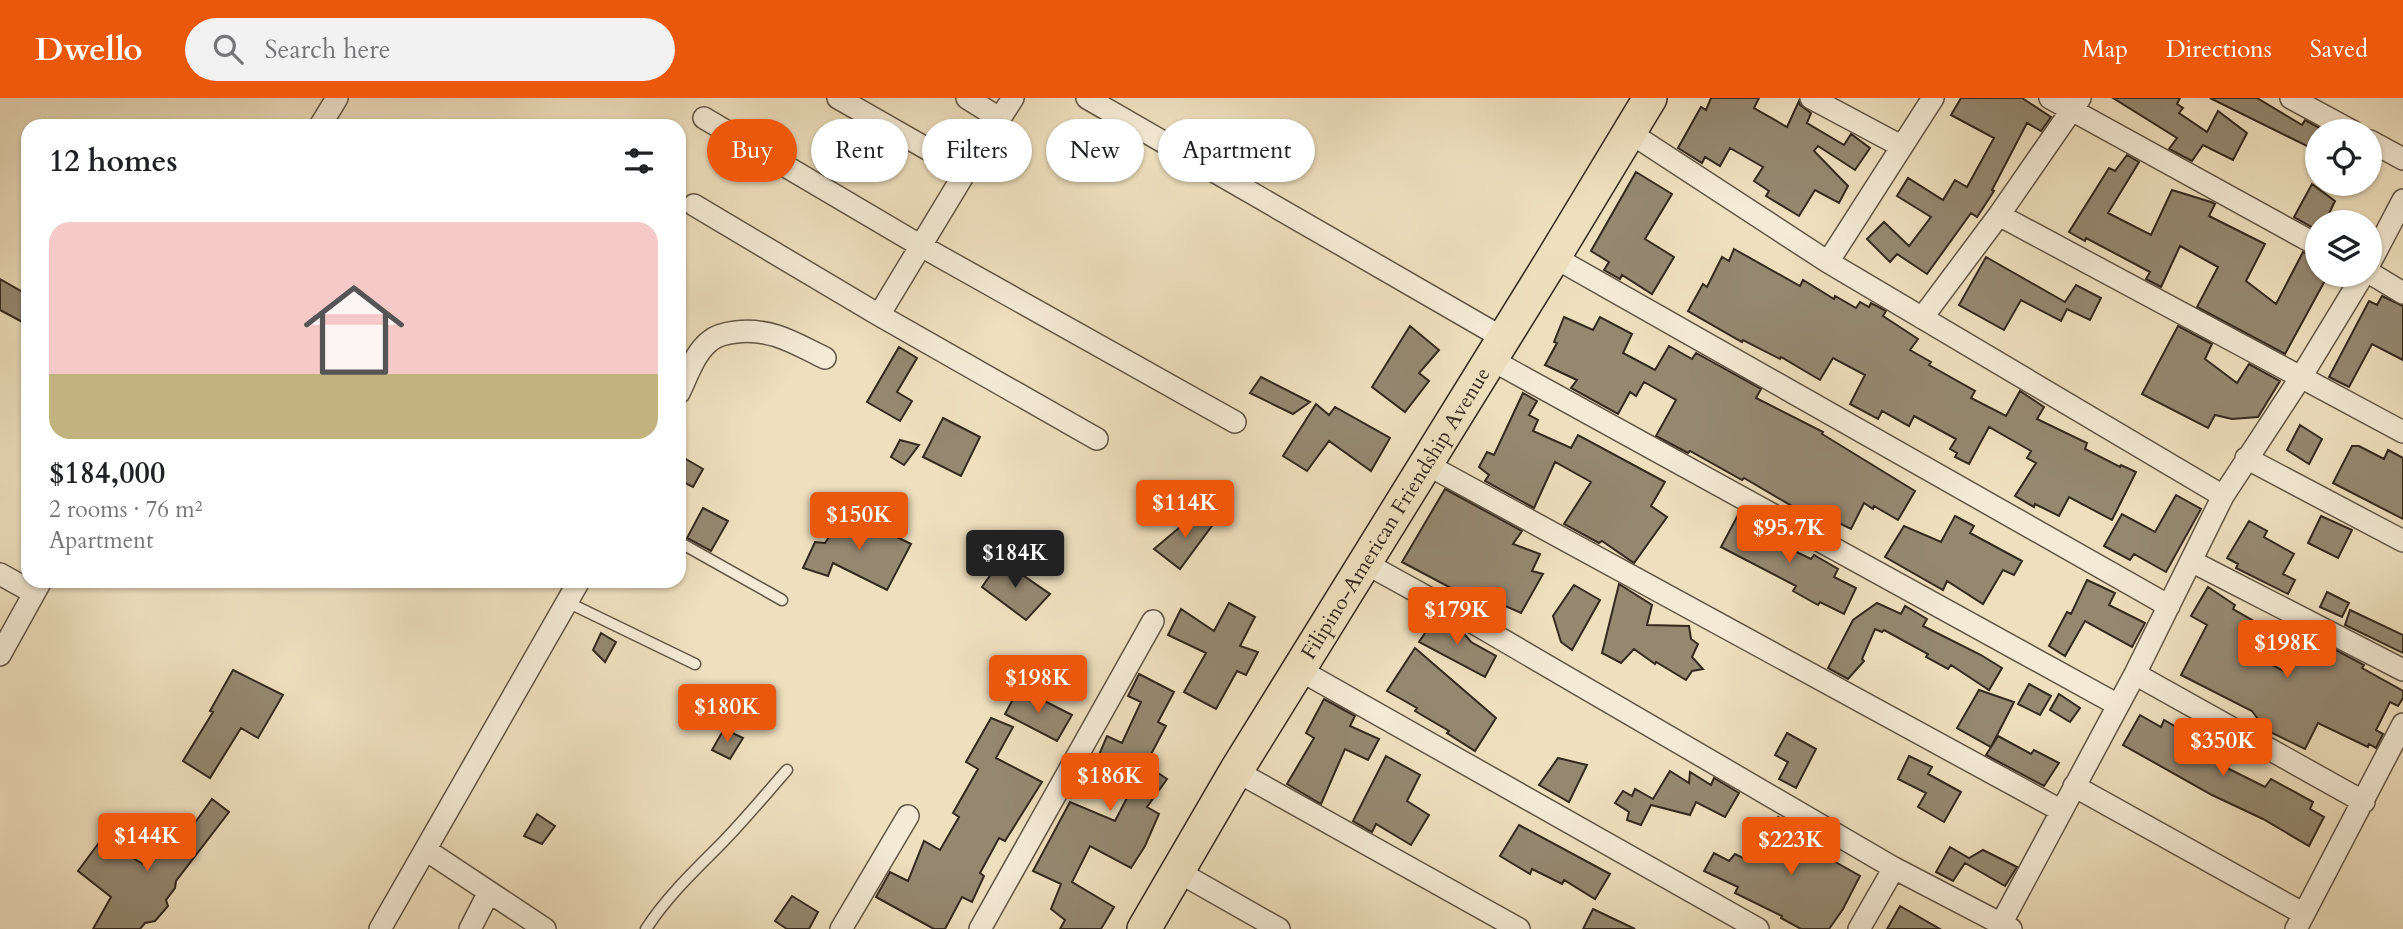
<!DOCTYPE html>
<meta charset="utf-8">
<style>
:root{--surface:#fff;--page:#f2f2f2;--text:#202124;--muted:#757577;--line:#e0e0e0;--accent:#ea580c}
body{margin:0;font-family:Cardo,serif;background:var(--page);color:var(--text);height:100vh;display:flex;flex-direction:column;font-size:26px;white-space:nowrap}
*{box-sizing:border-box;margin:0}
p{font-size:23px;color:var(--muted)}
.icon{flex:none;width:38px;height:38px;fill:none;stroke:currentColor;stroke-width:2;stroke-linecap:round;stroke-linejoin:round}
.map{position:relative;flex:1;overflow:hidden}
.side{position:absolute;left:21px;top:21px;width:665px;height:469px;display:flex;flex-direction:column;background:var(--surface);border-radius:21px;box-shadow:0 2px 5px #0004}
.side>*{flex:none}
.guide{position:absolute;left:707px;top:21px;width:665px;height:63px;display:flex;gap:14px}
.tools{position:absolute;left:2305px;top:21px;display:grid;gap:14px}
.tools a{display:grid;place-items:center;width:77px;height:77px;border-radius:50%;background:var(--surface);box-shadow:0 2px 5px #0004;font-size:35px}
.price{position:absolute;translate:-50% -60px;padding:0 16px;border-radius:7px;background:var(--accent);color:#fff;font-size:23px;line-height:46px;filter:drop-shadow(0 2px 4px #0008)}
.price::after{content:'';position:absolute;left:50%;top:42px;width:21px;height:16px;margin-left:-10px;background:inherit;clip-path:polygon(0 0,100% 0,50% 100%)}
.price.on{background:#222;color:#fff}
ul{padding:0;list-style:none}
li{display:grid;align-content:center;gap:14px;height:371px;padding:0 28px}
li+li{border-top:2px solid var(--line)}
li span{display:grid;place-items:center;height:217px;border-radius:21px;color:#555}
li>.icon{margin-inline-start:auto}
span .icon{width:126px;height:126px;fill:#fffc;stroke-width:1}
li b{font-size:30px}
h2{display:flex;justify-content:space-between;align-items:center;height:84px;padding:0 28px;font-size:30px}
.tag{padding:0 24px;border-radius:32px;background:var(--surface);box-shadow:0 2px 5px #0004;font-size:24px;line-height:63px}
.tag.on{background:var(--accent);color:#fff}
header{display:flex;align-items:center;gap:42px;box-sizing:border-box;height:98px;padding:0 35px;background:var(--accent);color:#fff}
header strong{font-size:33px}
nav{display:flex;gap:38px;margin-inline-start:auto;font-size:24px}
.search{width:490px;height:63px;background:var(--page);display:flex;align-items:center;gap:18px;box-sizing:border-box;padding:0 24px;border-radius:38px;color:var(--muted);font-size:26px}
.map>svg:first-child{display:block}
.building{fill:#958871;stroke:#34291d;stroke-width:2}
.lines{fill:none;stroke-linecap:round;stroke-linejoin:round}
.lane-casing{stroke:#625645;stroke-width:13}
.street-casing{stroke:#625645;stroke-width:24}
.primary-casing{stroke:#34291d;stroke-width:36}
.lane{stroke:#f4ead5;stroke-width:10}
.street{stroke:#f4ead5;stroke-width:21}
.primary{stroke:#eedfbe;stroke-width:33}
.labels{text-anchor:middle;stroke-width:5;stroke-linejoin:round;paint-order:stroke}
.street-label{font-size:21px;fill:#34291d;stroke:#f4ead5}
</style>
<header>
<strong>Dwello</strong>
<div class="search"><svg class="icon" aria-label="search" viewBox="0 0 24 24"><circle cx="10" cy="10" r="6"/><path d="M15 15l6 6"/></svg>Search here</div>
<nav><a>Map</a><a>Directions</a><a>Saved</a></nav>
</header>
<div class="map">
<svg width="2403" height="831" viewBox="0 0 2403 831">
<rect width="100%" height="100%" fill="#eedfbe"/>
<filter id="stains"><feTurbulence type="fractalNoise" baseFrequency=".00286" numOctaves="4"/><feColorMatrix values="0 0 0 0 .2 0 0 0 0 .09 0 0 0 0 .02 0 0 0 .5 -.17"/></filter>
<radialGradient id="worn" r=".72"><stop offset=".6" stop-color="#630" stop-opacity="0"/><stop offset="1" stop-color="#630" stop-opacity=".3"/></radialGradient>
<path class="building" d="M1711 0H1759L1754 10 1787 29 1799 3 1800 7 1811 15 1807 25 1844 47 1851 36 1870 50 1855 72 1818 48 1814 53 1848 88 1839 105 1815 92 1799 118 1766 98 1769 93 1754 83 1763 69 1730 50 1720 68 1705 59 1702 65 1678 50 1701 9 1706 12Z
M1961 0H2022L2051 19 2041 33 2027 25 1992 92 1994 93 1977 119 1971 115 1927 176 1897 156 1890 164 1867 141 1884 124 1909 148 1931 119 1897 98 1908 80 1943 102 1955 82 1967 89 1994 40 1951 17Z
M2113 0H2180L2177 6 2183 10 2179 15 2207 34 2218 13 2247 35 2233 62 2203 47 2192 63 2169 51 2177 40Z
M2210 0H2257L2302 27 2305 22 2325 33H2317V53Z
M1078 47 1093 55 1081 78 1066 70Z
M2127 57 2139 64 2108 115 2151 137 2172 92 2211 104 2215 106 2209 118 2265 146 2246 183 2276 206 2303 154 2317 160V177H2328L2285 256 2197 209 2218 169 2180 148 2161 189 2146 181 2150 174 2086 140 2085 143 2069 134 2109 70 2115 73Z
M1636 74 1672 96 1645 141 1674 159 1652 196 1622 177 1620 181 1604 172 1609 164 1591 153Z
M2312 86 2335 103 2325 124H2317V132L2294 119Z
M1734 151 1800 188 1803 182 1834 201 1835 198 1856 210 1860 204 1869 209 1871 205 1886 213 1883 218 1918 241 1910 252 1931 264 1929 267 1975 293 1971 300 2006 318 2020 293 2044 309 2037 321 2087 345 2085 351 2120 369 2121 367 2136 374 2112 422 2069 399 2059 418 2035 406 2034 409 2015 398 2036 365 2027 360 2031 353 1989 329 1969 366 1955 359 1957 355 1950 351 1956 341 1914 318 1909 328 1882 313 1878 321 1850 306 1865 277 1833 260 1820 282 1781 259 1780 261 1743 242 1742 244 1688 213 1703 186 1707 189 1722 159 1729 163Z
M1986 159 2065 204 2076 187 2101 200 2090 222 2067 211 2061 223 2021 202 2004 232 1959 207Z
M0 181 28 197V227L0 212Z
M2382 198 2403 208V262L2372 246 2349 289 2329 279 2369 203 2377 207Z
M1564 219 1593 232 1600 219 1632 236 1623 255 1655 272 1669 248 1692 261 1696 255 1761 291 1756 300 1823 334 1822 336 1915 393 1898 422 1874 408 1873 411 1864 405 1851 431 1825 418 1821 425 1744 380 1742 382 1690 353 1688 355 1656 338 1676 302 1644 284 1636 298 1630 294 1618 316 1571 290 1577 282 1545 267 1557 245 1554 244Z
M1410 228 1439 252 1419 275 1429 283 1405 314 1372 289Z
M2178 228 2212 246 2205 261 2237 285 2249 266 2280 283 2258 319 2232 321 2215 317 2208 330 2142 296Z
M899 249 917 260 897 294 912 303 900 323 867 304Z
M1261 279 1310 304 1293 316 1250 295Z
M1523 295 1537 303 1529 317 1538 322 1533 333 1571 350 1578 337 1665 384 1651 408 1667 419 1634 465 1602 443 1599 445 1564 426 1591 384 1555 364 1534 410 1485 383 1489 377 1479 369 1487 354 1494 357Z
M1316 306 1329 317 1335 309 1390 340 1371 373 1329 343 1307 373 1283 358Z
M943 320 980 339 961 378 923 359Z
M2300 327 2322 341 2309 366 2287 352Z
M900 342 919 347 904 367 891 359Z
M2352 348H2359L2384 361 2388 352 2403 360V421L2333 385Z
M679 357 703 371 693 389 679 382Z
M1445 391 1522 433 1513 446 1540 456 1532 473 1543 476 1521 515 1483 498 1479 505 1402 464Z
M2176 397 2201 411 2166 474 2134 456 2130 462 2104 448 2122 416 2155 434Z
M703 410 728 423 711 453 687 440Z
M846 414 878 435 881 431 911 446 887 492 833 465 828 478 803 470 815 444 825 445Z
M1739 415 1768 430 1764 438 1811 461 1814 457 1838 471 1834 479 1856 490 1844 516 1820 504 1818 507 1793 493 1796 488 1721 449Z
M1205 416 1214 425 1180 471 1154 451 1186 424Z
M1955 418 1974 428 1970 435 2022 463 2014 477 2003 472 1983 506 1947 483 1943 492 1885 459 1904 428 1941 444Z
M2321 418 2352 432 2338 460 2308 445Z
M2249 423 2267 433 2264 439 2294 456 2283 476 2295 482 2288 496 2236 470 2238 466 2227 460Z
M1001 462 1050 496 1026 522 982 489Z
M2087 482 2115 495 2109 507 2145 525 2132 549 2085 523 2065 558 2049 548 2067 514 2071 516Z
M1619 486 1652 507 1647 527 1689 528 1691 541 1698 546 1692 559 1703 571 1692 573 1686 582 1656 564 1655 566 1634 551 1621 565 1602 555Z
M1574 487 1600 502 1572 552 1561 544 1553 518Z
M2208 489 2235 507 2233 511 2266 530 2252 556 2287 575 2298 553 2302 555 2308 543 2330 555 2332 550 2364 567 2362 570 2403 593V600L2398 608 2390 604 2376 632 2383 636 2376 650 2369 646 2368 649 2318 625 2305 651 2266 632 2252 613 2181 577 2207 527 2191 518Z
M2327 494 2349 505 2342 519 2320 509Z
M1229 505 1255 519 1240 548 1258 554 1246 577 1237 573 1216 611 1184 594 1206 555 1168 537 1181 511 1214 533Z
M1877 505 1901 516 1905 508 1927 521 1923 528 1981 557 2002 570 1989 592 1951 567 1948 571 1926 559 1928 556 1884 532 1882 534 1875 531 1862 561 1864 563 1848 581 1828 570 1853 522Z
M2350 512 2403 537V555L2345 527Z
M1436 519 1462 533 1471 544 1496 558 1485 579 1419 544 1425 535 1423 532Z
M601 535 616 544 605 564 593 552Z
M1415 550 1496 620 1475 653 1447 635 1449 633 1415 613 1417 610 1387 593Z
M233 572 283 597 258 640 241 630 210 680 183 663 213 614 210 613Z
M1139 576 1174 594 1158 624 1166 628 1149 660 1157 664 1152 671 1167 681 1147 709 1159 716 1145 748 1131 770 1090 748 1072 784 1114 809 1101 831H1060L1065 822 1051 811 1061 786 1033 773 1070 704 1115 723 1130 694 1093 671 1107 638 1122 645 1141 604 1128 598Z
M2029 586 2051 598 2040 617 2018 606Z
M1019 590 1072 617 1057 643 1005 616Z
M1979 592 2014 604 1991 649 1957 630Z
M2059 596 2080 610 2070 624 2050 612Z
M1324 601 1355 618 1350 628 1379 641 1368 662 1345 651 1321 706 1287 686 1314 640 1306 635Z
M2140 617 2161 629 2164 622 2224 657 2219 666 2265 689 2271 681 2313 704 2310 711 2324 719 2309 748 2263 721 2212 697 2123 647Z
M991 620 1013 629 996 660 1042 684 1005 743 999 740 980 775 984 778 972 804 962 799 945 831H934L876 799 890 774 908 783 924 743 940 752 959 719 953 715 978 671 966 664Z
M724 631 743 640 730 661 712 652Z
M1787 635 1816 651 1796 690 1779 681 1788 664 1775 657Z
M1998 638 2031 656 2034 652 2059 665 2044 688 1986 657Z
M1386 658 1420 677 1407 703 1429 717 1411 747 1376 726 1372 734 1353 723Z
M1909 658 1932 669 1928 676 1961 694 1944 724 1918 709 1926 695 1898 681Z
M1558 660 1587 667 1569 704 1539 687Z
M1670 673 1689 685 1690 674 1711 687 1714 680 1739 695 1725 719 1696 704 1690 717 1651 707 1641 727 1627 722 1629 714 1615 705 1623 693 1632 698 1635 691 1653 701Z
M212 701 229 714 176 783 175 790 166 802 168 808 155 823 145 825 140 831H93L111 799 78 773 101 742 143 766 166 729 184 740Z
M537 716 555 728 542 746 524 738Z
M1778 719 1836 751 1830 761 1860 778 1843 811 1829 831H1801L1781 820 1782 818 1735 795 1738 789 1704 773 1714 755 1729 763 1735 756 1749 763Z
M1519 727 1610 776 1595 801 1564 782 1562 786 1532 771 1530 776 1500 758Z
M1950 749 1969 760 1983 752 2017 769 2005 788 1965 765 1953 783 1936 774Z
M792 798 818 814 809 831H787L775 823Z
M1900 808 1940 831H1887Z
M1593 811 1635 831H1583Z"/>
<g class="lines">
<defs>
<path id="lane" d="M679 444 782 502
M567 504 695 566
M646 831C666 800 692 775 718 749 742 725 764 698 787 672"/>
<path id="street" d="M838 0 966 73
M967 0 999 20
M1087 0 1503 240
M1811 0 1901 48
M2050 0 2317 147
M2291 0 2352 33
M704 20 921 148 1235 324
M320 28 337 0
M1629 34 1828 164 2223 398
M2370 43 2403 61
M694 107 879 217 1097 341
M1999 117 2403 334
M1554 159 2169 508
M1828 164 1933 0
M2370 165 2403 102
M2370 175 2403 195
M879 217 966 73 1013 0
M1922 220 1999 117 2080 0
M1490 261 2118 607
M679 295C687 279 695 254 710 243 717 237 727 235 736 234 772 230 794 245 825 260
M2246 360 2403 443
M1426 366 2060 712
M2191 463 2403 572
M1365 465 1472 524 1894 770 2011 831
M0 476 34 495
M0 557 41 483
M1298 571 1758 831
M2135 576 2364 704
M1236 673 1519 831
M2074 688 2304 816
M426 752 545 831
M1177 773 1279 831
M2001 826 2135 576 2223 398 2301 279 2363 177
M380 831 579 483
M470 831 489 794
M841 831 908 718
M980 831 1153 523
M1859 831 1894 770
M2296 831 2403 626"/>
<g id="primary">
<path id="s1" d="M1144 831 1236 673 1554 159 1650 0"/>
</g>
</defs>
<use href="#lane" class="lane-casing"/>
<use href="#street" class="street-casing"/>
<use href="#primary" class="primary-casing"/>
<use href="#lane" class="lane"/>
<use href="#street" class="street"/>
<use href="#primary" class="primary"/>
</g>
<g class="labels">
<g class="street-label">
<text dy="7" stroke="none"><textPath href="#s1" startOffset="486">Filipino-American Friendship Avenue</textPath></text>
</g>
</g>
<rect width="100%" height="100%" filter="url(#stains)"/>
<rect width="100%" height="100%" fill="url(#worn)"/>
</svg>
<div class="tools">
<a><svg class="icon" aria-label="locate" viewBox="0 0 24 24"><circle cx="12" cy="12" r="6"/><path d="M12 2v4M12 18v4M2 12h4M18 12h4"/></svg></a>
<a><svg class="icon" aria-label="layers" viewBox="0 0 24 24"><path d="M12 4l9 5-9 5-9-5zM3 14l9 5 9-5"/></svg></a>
</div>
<b class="price" style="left:1185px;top:442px">$114K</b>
<b class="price" style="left:859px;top:454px">$150K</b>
<b class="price" style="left:1789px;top:467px">$95.7K</b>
<b class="price on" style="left:1015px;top:492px">$184K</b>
<b class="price" style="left:1457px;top:549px">$179K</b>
<b class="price" style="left:2287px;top:582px">$198K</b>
<b class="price" style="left:1038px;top:617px">$198K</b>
<b class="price" style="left:727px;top:646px">$180K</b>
<b class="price" style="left:2223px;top:680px">$350K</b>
<b class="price" style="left:1110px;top:715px">$186K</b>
<b class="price" style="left:147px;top:775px">$144K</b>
<b class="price" style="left:1791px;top:779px">$223K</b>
<div class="guide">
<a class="tag on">Buy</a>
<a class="tag">Rent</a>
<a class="tag">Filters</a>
<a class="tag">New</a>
<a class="tag">Apartment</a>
</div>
<section class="side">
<h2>12 homes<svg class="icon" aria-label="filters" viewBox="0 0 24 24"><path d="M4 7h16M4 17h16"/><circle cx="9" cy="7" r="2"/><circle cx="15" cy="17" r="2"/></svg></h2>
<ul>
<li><span style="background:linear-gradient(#f6c9c9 70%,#c2b280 0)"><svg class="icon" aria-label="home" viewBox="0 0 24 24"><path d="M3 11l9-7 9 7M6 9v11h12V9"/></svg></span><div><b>$184,000</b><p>2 rooms · 76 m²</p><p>Apartment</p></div></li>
</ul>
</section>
</div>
